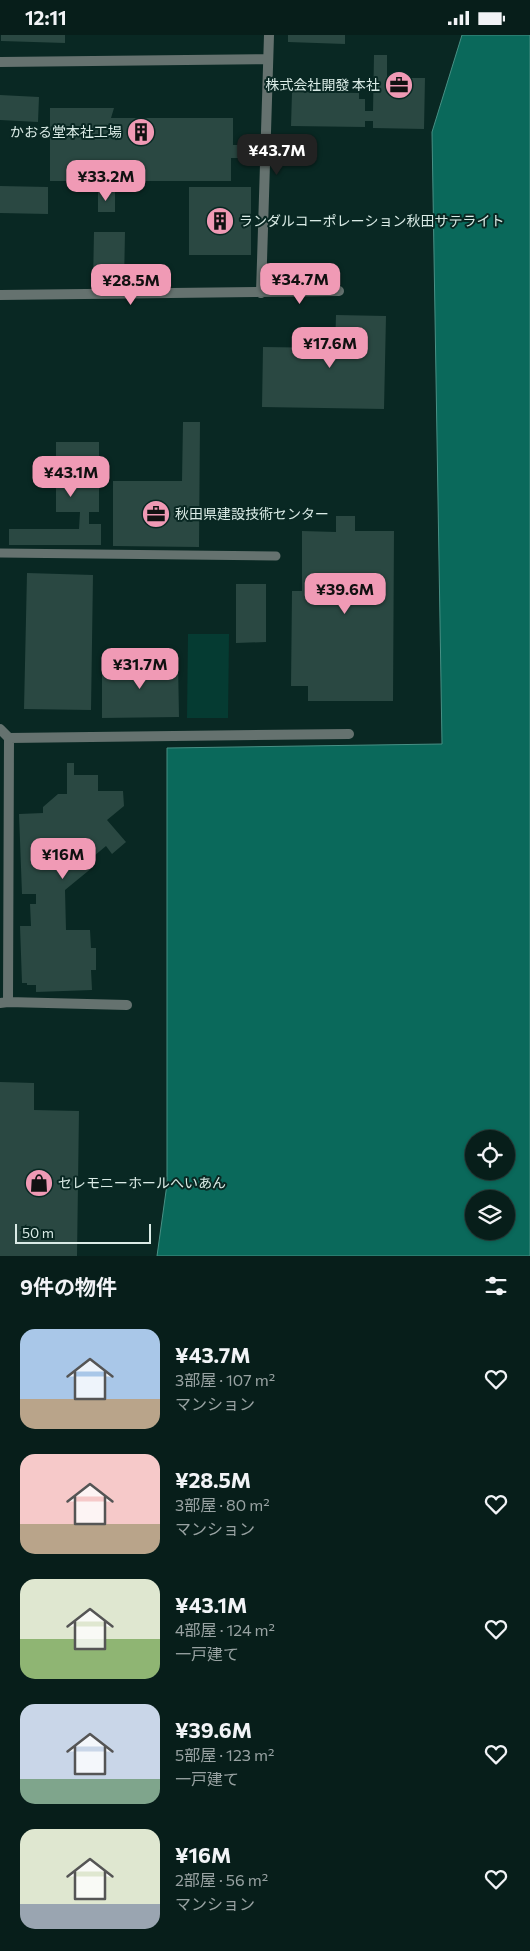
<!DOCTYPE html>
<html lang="ja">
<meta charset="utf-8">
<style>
:root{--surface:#071e1a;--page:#152b27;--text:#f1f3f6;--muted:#98a2a2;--line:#283c39;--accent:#f09ab5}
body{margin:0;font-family:Commissioner,"Noto Sans JP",sans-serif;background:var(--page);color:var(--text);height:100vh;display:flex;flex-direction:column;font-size:19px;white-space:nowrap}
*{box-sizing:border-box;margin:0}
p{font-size:16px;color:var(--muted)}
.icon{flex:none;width:28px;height:28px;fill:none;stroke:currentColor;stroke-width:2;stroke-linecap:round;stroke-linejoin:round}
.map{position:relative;height:1221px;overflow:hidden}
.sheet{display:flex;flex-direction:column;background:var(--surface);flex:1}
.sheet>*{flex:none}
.fabs{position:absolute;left:465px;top:1095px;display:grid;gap:10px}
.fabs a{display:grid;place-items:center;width:50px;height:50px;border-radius:50%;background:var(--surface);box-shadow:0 1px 4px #0004,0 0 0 1px var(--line);font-size:25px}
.scale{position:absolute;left:15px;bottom:12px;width:136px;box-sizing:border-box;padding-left:5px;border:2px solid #daebe6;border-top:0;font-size:14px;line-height:18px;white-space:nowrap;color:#daebe6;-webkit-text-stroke:4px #092823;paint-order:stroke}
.price{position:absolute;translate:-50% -42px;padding:0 11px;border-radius:10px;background:var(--accent);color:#111;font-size:16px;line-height:32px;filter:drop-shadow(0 1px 2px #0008)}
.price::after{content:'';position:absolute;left:50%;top:30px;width:15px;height:11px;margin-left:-8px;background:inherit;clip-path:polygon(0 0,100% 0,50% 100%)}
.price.selected{background:#222;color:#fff}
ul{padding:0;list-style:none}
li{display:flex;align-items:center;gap:15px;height:125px;padding:0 20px}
li span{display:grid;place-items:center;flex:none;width:140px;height:100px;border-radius:15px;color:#555}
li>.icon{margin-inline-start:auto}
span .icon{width:60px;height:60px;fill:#fffc;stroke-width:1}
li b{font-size:21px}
h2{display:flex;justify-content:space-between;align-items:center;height:60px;padding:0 20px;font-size:21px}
.status{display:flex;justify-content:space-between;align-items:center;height:35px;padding:0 25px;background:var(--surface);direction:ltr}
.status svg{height:14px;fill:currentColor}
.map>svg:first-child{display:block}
.green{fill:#053b32}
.water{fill:#0a695b;stroke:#489085;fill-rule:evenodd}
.building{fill:#2a4842}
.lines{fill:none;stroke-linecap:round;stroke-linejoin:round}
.lane{stroke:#65726f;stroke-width:9}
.street{stroke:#65726f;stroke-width:10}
.labels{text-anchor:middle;stroke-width:4;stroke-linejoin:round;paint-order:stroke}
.poi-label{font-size:14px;fill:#daebe6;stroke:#092823;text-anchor:start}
</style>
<div class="status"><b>12:11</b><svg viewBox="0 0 49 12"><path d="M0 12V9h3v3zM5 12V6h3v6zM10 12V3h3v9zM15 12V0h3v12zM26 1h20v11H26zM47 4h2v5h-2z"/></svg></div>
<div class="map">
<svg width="530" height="1221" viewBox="0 0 530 1221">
<rect width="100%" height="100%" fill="#092823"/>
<path class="green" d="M188 599H229L228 683H187Z"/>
<path class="water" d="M462 0H530V1221H157L167 1149V713L442 709 432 97ZM474 1104H506V1136H474ZM474 1164H506V1196H474Z"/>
<path class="building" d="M1 0H65V8L1 6Z
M288 0H345V9L288 7Z
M374 20H387V43H425L424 94 373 93V86H365V92L291 91 292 57 359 58V64H365V76H373Z
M0 60 39 62 38 87 0 85Z
M50 73H114L111 83H233V110H240V123H231V146H50Z
M0 151 48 152V179L0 178Z
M189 152H251V220H189Z
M98 157H115V177H98Z
M94 197H125L124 249 93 248Z
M336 280 386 281 384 374 262 372 263 312 335 313Z
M183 387H200L199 512 113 511V446H182Z
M56 407H99V477H89V489H101V510H9V494H79L80 477H56Z
M336 481H355V496H394L393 666H308V651H291L292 556H302V496L336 497Z
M27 538 93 540 91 675 24 674Z
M236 549H266V607L236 608Z
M178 627 179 682 102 683V628Z
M67 728H74V740H98V756H123L124 771 107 785 126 807 112 819 106 811 88 826 93 832 65 855 66 895H90L91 913H96V935H91L92 955 36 957V950H27V948H22L20 891H31L30 869H36V859H22L19 779 43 778V772L58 759H67Z
M0 1047 34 1048V1075L79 1076 77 1221H0Z"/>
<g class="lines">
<path class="lane" d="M0 518 276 521"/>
<path class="street" d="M0 27 268 24
M261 258 269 0
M0 260 339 256
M0 694 9 703 349 699
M8 967 127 970
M0 968 8 967 9 703"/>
</g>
<defs>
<symbol id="office-disc" viewBox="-11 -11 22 22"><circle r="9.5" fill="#f09ab5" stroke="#092823"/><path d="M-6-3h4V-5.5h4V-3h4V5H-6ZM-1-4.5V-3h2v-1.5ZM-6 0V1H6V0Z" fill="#111"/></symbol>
<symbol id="building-disc" viewBox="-11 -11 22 22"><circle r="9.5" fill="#f09ab5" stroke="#092823"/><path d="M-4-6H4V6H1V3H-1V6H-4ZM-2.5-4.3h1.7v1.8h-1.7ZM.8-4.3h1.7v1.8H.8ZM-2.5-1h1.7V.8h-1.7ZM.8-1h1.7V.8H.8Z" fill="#111"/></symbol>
<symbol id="shop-disc" viewBox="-11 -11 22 22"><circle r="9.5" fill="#f09ab5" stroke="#092823"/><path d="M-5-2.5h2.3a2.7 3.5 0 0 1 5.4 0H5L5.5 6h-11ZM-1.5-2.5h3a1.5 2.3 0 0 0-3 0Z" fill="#111"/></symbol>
</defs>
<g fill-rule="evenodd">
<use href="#office-disc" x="383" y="34" width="32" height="32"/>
<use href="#building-disc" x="125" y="81" width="32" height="32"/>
<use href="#building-disc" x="204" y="170" width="32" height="32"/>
<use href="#office-disc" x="140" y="463" width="32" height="32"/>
<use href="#shop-disc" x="23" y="1132" width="32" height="32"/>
</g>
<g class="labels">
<g class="poi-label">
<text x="380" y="55" text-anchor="end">株式会社開發 本社</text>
<text x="122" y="102" text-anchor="end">かおる堂本社工場</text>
<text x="239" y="191">ランダルコーポレーション秋田サテライト</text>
<text x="175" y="484">秋田県建設技術センター</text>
<text x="58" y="1153">セレモニーホールへいあん</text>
</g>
</g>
</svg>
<div class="fabs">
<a><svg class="icon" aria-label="locate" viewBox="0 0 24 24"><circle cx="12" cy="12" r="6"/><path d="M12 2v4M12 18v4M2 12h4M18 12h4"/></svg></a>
<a><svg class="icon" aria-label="layers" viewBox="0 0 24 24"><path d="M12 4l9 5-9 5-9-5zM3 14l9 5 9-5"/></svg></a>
</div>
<div class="scale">50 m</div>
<b class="price selected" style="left:277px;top:141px">¥43.7M</b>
<b class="price" style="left:106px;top:167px">¥33.2M</b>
<b class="price" style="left:300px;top:270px">¥34.7M</b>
<b class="price" style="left:131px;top:271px">¥28.5M</b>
<b class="price" style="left:330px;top:334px">¥17.6M</b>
<b class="price" style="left:71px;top:463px">¥43.1M</b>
<b class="price" style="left:345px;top:580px">¥39.6M</b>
<b class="price" style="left:140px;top:655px">¥31.7M</b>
<b class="price" style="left:63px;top:845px">¥16M</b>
</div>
<section class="sheet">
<h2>9件の物件<svg class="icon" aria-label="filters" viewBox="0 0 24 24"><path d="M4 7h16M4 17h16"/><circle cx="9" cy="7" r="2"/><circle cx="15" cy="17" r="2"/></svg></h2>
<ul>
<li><span style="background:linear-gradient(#a9c7e8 70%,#b9a48a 0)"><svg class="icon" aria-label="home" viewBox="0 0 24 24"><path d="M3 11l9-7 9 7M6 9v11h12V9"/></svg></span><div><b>¥43.7M</b><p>3部屋 · 107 m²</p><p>マンション</p></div><svg class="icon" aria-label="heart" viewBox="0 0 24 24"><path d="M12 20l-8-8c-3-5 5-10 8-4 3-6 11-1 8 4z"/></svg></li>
<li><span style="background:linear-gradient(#f6c9c9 70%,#b9a48a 0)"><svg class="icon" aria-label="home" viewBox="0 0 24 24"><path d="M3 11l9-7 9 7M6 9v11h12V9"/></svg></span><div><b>¥28.5M</b><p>3部屋 · 80 m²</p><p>マンション</p></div><svg class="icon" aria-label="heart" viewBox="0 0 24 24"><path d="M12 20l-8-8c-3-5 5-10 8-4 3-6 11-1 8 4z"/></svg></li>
<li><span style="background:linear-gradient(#dfe7d0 60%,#8fb573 0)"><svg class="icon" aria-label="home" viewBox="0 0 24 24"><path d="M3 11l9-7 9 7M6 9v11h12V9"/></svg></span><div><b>¥43.1M</b><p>4部屋 · 124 m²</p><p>一戸建て</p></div><svg class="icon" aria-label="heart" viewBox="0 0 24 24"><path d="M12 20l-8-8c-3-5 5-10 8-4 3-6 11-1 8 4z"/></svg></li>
<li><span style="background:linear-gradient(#c9d6e8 75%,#7fa58c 0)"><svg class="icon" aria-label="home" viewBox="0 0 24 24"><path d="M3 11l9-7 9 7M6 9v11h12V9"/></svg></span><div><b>¥39.6M</b><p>5部屋 · 123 m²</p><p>一戸建て</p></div><svg class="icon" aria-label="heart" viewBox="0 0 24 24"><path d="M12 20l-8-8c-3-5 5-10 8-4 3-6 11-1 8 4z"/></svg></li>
<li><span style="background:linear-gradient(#dfe7d0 75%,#9aa5b1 0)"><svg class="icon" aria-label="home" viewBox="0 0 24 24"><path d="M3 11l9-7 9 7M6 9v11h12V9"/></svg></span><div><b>¥16M</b><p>2部屋 · 56 m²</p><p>マンション</p></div><svg class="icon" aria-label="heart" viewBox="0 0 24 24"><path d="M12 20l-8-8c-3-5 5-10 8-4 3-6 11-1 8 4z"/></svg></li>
</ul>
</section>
